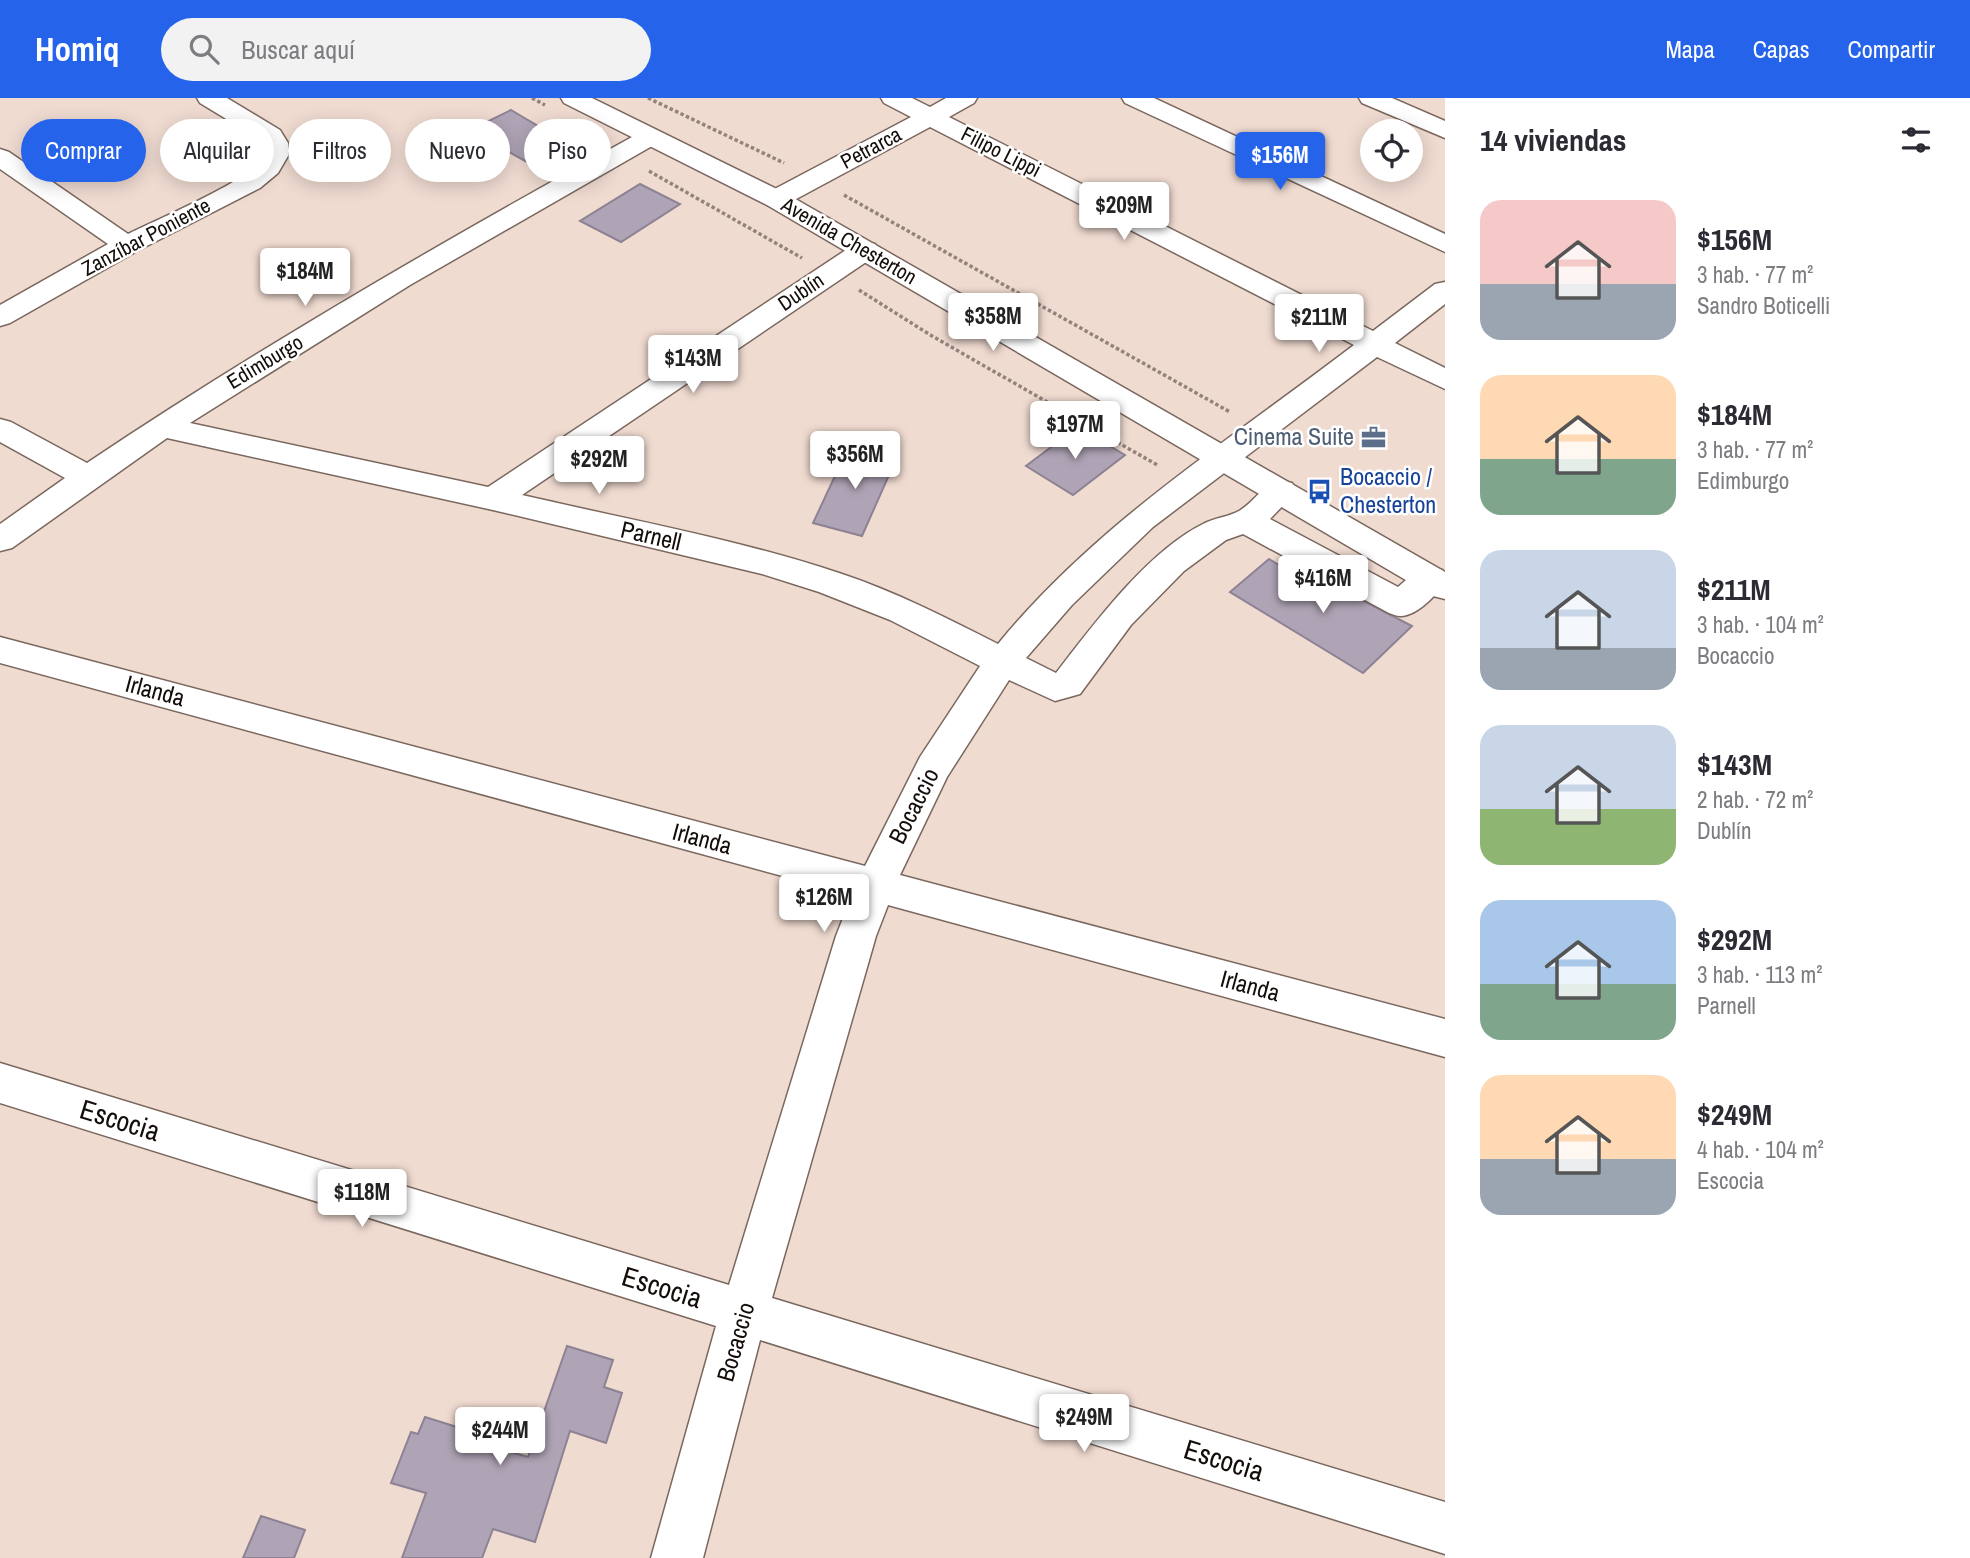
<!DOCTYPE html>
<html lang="es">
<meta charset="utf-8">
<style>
:root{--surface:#fff;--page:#f2f2f3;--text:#2b2b33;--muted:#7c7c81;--accent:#2563eb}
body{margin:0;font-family:"Archivo Narrow",sans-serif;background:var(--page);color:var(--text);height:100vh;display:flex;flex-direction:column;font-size:26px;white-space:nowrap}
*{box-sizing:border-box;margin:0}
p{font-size:23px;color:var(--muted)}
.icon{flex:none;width:38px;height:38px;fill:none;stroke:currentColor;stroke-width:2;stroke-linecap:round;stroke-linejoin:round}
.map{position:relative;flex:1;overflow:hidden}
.panel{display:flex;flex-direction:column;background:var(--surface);width:525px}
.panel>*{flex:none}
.hud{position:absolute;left:21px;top:21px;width:665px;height:63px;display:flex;gap:14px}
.fabs{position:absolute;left:1360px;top:21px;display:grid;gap:14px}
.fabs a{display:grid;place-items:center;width:63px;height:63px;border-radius:50%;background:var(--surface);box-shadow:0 4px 18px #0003;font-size:35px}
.price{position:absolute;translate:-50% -60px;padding:0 16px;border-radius:7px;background:#fff;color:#222;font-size:23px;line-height:46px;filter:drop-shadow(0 2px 4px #0008)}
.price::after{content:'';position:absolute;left:50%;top:42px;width:21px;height:16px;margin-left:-10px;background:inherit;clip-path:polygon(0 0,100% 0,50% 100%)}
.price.current{background:var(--accent);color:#fff}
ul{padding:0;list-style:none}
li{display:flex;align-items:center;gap:21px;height:175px;padding:0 35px}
li span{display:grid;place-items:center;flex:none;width:196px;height:140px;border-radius:21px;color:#555}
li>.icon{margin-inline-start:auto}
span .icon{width:84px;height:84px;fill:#fffc;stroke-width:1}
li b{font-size:30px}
h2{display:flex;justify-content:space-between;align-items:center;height:84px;padding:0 35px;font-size:30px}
.tag{padding:0 24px;border-radius:32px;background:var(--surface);box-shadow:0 4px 18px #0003;font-size:24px;line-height:63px}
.tag.current{background:var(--accent);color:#fff}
header{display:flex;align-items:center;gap:42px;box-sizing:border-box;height:98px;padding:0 35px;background:var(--accent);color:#fff}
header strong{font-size:33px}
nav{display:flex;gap:38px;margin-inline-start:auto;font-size:24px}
.search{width:490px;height:63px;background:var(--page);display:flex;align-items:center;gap:18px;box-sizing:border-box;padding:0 24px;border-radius:38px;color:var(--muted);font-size:26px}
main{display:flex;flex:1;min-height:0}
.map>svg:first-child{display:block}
.building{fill:#afa4b5;stroke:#8d8293;stroke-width:2}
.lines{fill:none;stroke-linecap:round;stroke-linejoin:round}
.minor-casing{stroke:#7a675e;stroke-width:3}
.major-casing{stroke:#7a675e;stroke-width:3}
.path{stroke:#92837c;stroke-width:3.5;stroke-dasharray:3.5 2.5;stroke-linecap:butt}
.minor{fill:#fff;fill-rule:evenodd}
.major{fill:#fff;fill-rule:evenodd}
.labels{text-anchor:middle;stroke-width:5;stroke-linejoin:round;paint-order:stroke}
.far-street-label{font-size:21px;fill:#140d0a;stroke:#fff}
.service-label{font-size:24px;fill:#4e5e75;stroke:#fff;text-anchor:end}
.transit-label{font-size:24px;fill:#164399;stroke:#fff;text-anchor:start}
.street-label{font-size:24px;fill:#140d0a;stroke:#fff}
.near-street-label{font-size:28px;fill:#140d0a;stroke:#fff}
</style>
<header>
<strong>Homiq</strong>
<div class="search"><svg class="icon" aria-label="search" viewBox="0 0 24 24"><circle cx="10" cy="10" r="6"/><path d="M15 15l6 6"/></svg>Buscar aquí</div>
<nav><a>Mapa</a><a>Capas</a><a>Compartir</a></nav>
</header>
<main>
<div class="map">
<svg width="1445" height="1460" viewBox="0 0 1445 1460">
<rect width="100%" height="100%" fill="#f0dbd1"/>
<path class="building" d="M511 12 543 31 539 33 562 45 527 64 470 32Z
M640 86 680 106 621 144 580 123Z
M1078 329 1125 357 1073 397 1026 368Z
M849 348 897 359 862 438 813 425Z
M1269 461 1315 489 1323 482 1412 528 1363 575 1230 494Z
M567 1248 613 1262 604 1289 622 1295 606 1345 570 1333 535 1444 493 1431 482 1460H402L426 1395 391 1385 411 1334 418 1336 425 1319 476 1335 473 1343 528 1359Z
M261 1418 305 1432 294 1460H243Z"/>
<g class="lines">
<defs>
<path id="minor" d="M197 0H227L280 32 288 45V58L278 75 260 90 137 153 10 225 0 228V207L108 146 0 71V51L9 54 128 136C154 123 250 82 261 62 265 55 263 48 261 42L200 5Z
M881 0H912L930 9 946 0H977L974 5 949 19 1373 233 1435 186 1445 184V206L1395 245 1445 270V291L1377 259 1153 429 1072 507 1026 560 1056 575C1093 527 1148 453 1203 426 1214 420 1228 419 1239 413 1259 401 1266 378 1292 385L1297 393 1270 421 1398 489C1413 476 1421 466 1442 472L1445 477C1445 492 1416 519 1400 518 1396 518 1393 516 1389 515L1243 436 1226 442 1184 473 1131 527 1080 596 1055 603 1009 582 947 679 900 777 1445 921V959L888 807 876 838 772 1200 1445 1404V1456L760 1242 703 1460H651L716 1228 0 1005V965L729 1187 836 838 852 797 0 565V539L865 768 920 659 980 568 890 522 819 494 762 476 493 412 167 340 12 450 0 453V426L65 380 0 344V321L11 324 87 365C266 245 453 138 641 34L650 31 659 34 663 39 659 44 410 187 190 325 488 389 855 146 865 144 875 146 879 152 875 158 522 397C629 422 738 441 842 476 896 494 947 520 998 546 1098 424 1230 342 1354 247L930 29 785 107 776 109 767 107 763 101 767 95 911 19 884 5Z
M1122 0H1154L1445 136V154L1125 5Z
M1359 0H1392L1445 23V40L1362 5Z"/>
<path id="major" d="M561 0H592L785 95 1445 474V501L1433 498 767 107 564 5Z"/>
</defs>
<use href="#minor" class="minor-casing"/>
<use href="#major" class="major-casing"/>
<path class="path" d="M532 0 545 7
M648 0 784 65
M649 73 802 160
M844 97 1230 314
M859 192 932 238 1159 368"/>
<use href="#minor" class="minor"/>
<use href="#major" class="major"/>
</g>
<defs>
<symbol id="office-bare" viewBox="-9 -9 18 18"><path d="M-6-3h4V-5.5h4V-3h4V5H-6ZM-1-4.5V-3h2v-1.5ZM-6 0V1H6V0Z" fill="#5c6f8a" stroke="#fff" stroke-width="2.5" paint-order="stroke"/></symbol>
<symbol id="bus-bare" viewBox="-9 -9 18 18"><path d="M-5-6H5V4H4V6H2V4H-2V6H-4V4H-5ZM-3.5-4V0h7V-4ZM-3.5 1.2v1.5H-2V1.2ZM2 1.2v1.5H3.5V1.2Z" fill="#1a4fb4" stroke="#fff" stroke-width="2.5" paint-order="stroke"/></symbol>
</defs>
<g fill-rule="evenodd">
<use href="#office-bare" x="1356" y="322" width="35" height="35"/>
<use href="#bus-bare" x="1302" y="376" width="35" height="35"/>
</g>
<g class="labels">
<g class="far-street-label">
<text transform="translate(871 50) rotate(-28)" y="7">Petrarca</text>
<text transform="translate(1001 54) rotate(27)" y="7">Filipo Lippi</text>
<text transform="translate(146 139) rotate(-28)" y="7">Zanzíbar Poniente</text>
<text transform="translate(849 143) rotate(30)" y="7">Avenida Chesterton</text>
<text transform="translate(801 194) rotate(-34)" y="7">Dublín</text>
<text transform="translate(265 264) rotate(-31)" y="7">Edimburgo</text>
</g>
<g class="service-label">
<text x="1354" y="347">Cinema Suite</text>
</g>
<g class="transit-label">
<text x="1340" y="387">Bocaccio /<tspan x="1340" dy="28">Chesterton</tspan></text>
</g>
<g class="street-label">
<text transform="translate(651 438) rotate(13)" y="8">Parnell</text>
<text transform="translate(155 593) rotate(15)" y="8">Irlanda</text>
<text transform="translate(914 708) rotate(-63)" y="8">Bocaccio</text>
<text transform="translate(702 741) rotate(15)" y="8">Irlanda</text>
<text transform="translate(1250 888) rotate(15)" y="8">Irlanda</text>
<text transform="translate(736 1244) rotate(-74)" y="8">Bocaccio</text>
</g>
<g class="near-street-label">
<text transform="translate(120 1022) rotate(17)" y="10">Escocia</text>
<text transform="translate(662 1189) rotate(17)" y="10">Escocia</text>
<text transform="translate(1224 1362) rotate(17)" y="10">Escocia</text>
</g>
</g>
</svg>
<div class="fabs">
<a><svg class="icon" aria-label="locate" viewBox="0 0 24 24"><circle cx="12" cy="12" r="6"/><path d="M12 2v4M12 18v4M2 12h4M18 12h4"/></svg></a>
</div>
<b class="price current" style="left:1280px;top:94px">$156M</b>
<b class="price" style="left:1124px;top:144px">$209M</b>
<b class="price" style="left:305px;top:210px">$184M</b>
<b class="price" style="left:993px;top:255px">$358M</b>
<b class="price" style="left:1319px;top:256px">$211M</b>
<b class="price" style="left:693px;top:297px">$143M</b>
<b class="price" style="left:1075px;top:363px">$197M</b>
<b class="price" style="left:855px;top:393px">$356M</b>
<b class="price" style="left:599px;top:398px">$292M</b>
<b class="price" style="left:1323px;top:517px">$416M</b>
<b class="price" style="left:824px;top:836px">$126M</b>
<b class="price" style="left:362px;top:1131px">$118M</b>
<b class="price" style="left:1084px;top:1356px">$249M</b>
<b class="price" style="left:500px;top:1369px">$244M</b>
<div class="hud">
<a class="tag current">Comprar</a>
<a class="tag">Alquilar</a>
<a class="tag">Filtros</a>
<a class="tag">Nuevo</a>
<a class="tag">Piso</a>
</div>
</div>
<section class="panel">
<h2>14 viviendas<svg class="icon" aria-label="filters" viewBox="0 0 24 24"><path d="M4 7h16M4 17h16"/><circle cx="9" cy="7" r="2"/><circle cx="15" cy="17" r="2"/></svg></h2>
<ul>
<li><span style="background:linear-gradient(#f6c9c9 60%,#9aa5b1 0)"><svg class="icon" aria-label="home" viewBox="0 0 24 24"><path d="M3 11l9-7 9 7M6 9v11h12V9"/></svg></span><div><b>$156M</b><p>3 hab. · 77 m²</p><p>Sandro Boticelli</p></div></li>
<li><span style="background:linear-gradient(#ffd9b3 60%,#7fa58c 0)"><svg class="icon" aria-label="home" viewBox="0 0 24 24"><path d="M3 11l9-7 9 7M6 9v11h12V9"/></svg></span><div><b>$184M</b><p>3 hab. · 77 m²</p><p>Edimburgo</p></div></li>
<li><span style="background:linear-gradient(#c9d6e8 70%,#9aa5b1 0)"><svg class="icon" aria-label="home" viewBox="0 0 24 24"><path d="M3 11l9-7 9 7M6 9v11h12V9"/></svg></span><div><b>$211M</b><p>3 hab. · 104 m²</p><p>Bocaccio</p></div></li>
<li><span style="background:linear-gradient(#c9d6e8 60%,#8fb573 0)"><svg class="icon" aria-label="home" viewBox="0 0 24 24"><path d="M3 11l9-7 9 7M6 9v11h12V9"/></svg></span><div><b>$143M</b><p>2 hab. · 72 m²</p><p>Dublín</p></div></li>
<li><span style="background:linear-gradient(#a9c7e8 60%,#7fa58c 0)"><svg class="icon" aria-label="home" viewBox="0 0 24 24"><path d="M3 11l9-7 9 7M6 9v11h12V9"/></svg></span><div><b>$292M</b><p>3 hab. · 113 m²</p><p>Parnell</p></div></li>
<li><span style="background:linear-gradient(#ffd9b3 60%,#9aa5b1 0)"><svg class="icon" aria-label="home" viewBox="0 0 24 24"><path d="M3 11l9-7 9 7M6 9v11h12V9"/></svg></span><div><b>$249M</b><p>4 hab. · 104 m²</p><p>Escocia</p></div></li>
</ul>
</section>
</main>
